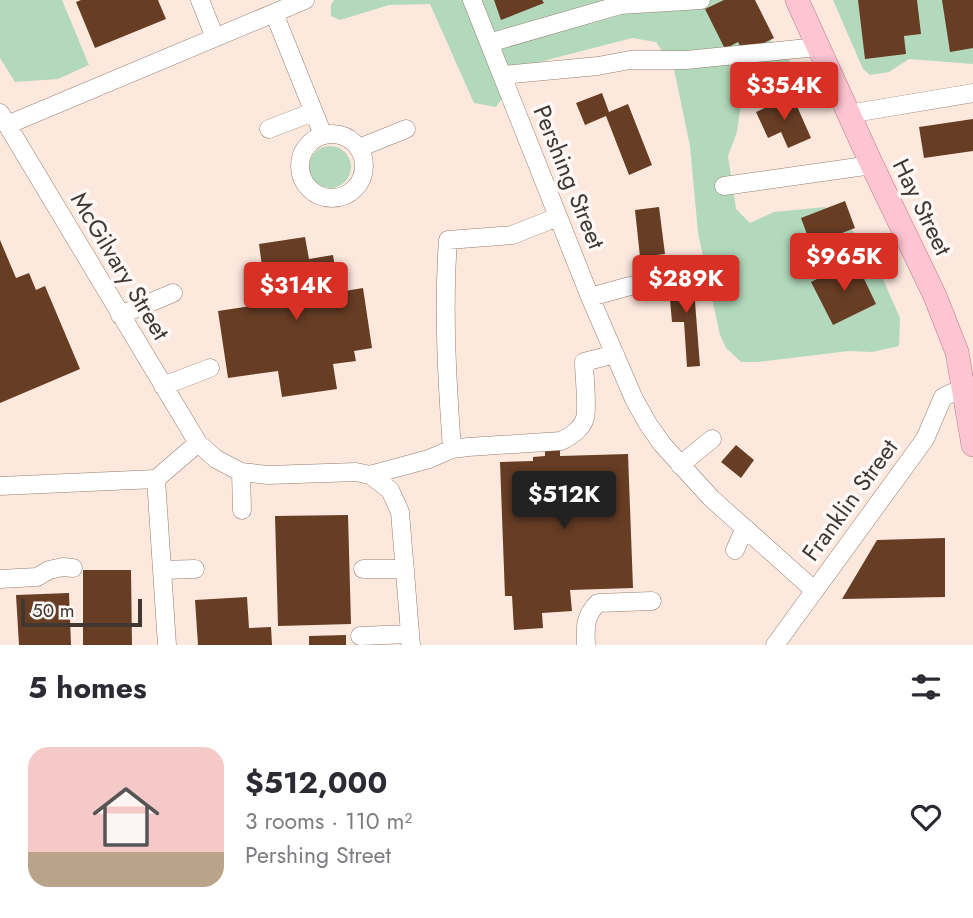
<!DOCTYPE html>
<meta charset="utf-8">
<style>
:root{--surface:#fff;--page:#f2f2f3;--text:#2b2b33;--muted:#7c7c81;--accent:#d93025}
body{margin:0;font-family:Jost,sans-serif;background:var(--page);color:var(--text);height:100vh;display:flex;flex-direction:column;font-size:26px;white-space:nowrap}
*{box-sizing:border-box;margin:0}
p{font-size:23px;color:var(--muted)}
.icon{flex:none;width:38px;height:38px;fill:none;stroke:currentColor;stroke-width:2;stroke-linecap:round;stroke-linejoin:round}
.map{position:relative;height:645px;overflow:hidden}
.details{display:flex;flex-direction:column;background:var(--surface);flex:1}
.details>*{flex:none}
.scale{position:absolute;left:21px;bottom:18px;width:121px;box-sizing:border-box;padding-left:7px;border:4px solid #413732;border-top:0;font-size:19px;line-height:24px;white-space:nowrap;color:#413732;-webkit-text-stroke:5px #fef9f6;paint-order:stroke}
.price{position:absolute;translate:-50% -60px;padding:0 16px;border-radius:7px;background:var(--accent);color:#fff;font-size:23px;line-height:46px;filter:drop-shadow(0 2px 4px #0008)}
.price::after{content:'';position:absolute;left:50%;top:42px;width:21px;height:16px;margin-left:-10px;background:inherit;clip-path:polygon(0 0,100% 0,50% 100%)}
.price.current{background:#222;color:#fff}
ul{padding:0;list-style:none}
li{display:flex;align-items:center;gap:21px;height:175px;padding:0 28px}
li span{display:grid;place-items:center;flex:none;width:196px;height:140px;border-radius:21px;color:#555}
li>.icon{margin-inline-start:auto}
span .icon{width:84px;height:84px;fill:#fffc;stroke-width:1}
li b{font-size:30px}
h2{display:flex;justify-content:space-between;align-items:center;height:84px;padding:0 28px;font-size:30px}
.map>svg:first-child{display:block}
.green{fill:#b3d9bc}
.building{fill:#673d24}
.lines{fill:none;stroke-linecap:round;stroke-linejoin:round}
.minor-casing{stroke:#947e71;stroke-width:19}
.major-casing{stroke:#ba7986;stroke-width:24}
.minor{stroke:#fff;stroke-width:18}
.major{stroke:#fdc4d2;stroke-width:23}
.labels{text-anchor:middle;stroke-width:7;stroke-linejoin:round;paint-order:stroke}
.street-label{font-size:24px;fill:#413732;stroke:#fef9f6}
</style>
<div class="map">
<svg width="973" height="645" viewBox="0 0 973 645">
<rect width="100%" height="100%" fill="#fce8dd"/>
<path class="green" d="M0 0H62L89 65 58 79 15 82 0 58Z
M334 0H739L753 24 776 45 790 62 782 83 741 103 737 132 728 156 736 209 750 223 774 212 825 207 867 243 900 318 899 346 872 352 849 351 758 362H741L726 348 720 335 698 233 690 146 674 69 656 42 632 38 524 66 496 107 474 103 430 4 389 5 340 20 331 16V5Z
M833 0H973V64L909 59 889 72 870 75 863 69Z
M309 167a21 21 0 1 1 42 0a21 21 0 1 1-42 0Z"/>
<path class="building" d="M81 0H158L166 19 95 48 76 2Z
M494 0H542L544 3 501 20Z
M724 0H755L774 38 744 53 738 42 725 49 705 9Z
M858 0H917L921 34 904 36 906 54 865 59Z
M942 0H973V48L950 52Z
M602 93 609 112 628 104 652 165 629 175 606 116 585 125 576 103Z
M792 95 811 138 788 148 781 132 768 138 756 112Z
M973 119V151L924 158 919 127Z
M845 201 855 228 811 245 801 218Z
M659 207 665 254 640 257 635 210Z
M305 237 309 259 333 255 339 292 363 288 372 348 354 351 356 361 333 364 337 389 282 397 278 371 228 378 218 311 258 305 253 275 263 273 259 244Z
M0 240 16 278 29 273 36 290 45 286 80 369 0 403Z
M855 260 876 304 833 325 811 282Z
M693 276 700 366 687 367 684 322H672L668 278Z
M736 445 754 460 741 478 721 462Z
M560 448V456L628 454 633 588 570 590 572 611 542 613 543 628 514 630 512 596H505L500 462 533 461V457L545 456V449Z
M348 515 351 624 278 626 275 516Z
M945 538V597L842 599 877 540Z
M83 570H131L132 645H83Z
M69 593 71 645H19L16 595Z
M247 597 249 628 271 627 272 645H198L195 600Z
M346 635V645H309V636Z"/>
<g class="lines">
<defs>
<path id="minor" d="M200 0 215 38
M472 0 590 297 634 399 648 424 662 444 711 498 814 590
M274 13 323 135
M489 43 620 5 701 0
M502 75 598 66 630 60H686L818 47
M0 113 198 443 216 459 241 472 268 475 356 472 370 475 390 490 400 512 411 645
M848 114 973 93
M7 125 305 0
M269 129 313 112
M300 166a32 32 0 1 1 64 0a32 32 0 1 1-64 0Z
M359 148 406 129
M724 186 872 165
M590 297 630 286
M120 315 173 293
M163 386 210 368
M452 449C447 380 443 309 448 240L512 235 558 217
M680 465 712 439
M241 472 242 510
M370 475 429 459 452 449 468 447 561 441C570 437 582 429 585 418 588 409 584 373 584 362L615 354
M156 479 167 645
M0 486 156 479 198 443
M735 550 745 528
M363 569H405
M162 570 195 569
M0 579 37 577 49 570 63 567 73 568
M360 636 410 634
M586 645C585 628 585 615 598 603L652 601
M775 645 925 439 943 397 963 388H973"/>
<path id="major" d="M797 0 872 165 935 296 957 352 973 445"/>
</defs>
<use href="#minor" class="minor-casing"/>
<use href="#major" class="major-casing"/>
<use href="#minor" class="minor"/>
<use href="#major" class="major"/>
</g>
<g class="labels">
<g class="street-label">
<text transform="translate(569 177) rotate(68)" y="8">Pershing Street</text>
<text transform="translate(922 207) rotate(64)" y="8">Hay Street</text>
<text transform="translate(120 266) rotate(59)" y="8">McGilvary Street</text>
<text transform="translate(850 500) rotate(-54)" y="8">Franklin Street</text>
</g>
</g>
</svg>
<div class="scale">50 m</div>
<b class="price" style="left:784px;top:122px">$354K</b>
<b class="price" style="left:844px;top:293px">$965K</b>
<b class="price" style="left:686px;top:315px">$289K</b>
<b class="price" style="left:296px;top:322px">$314K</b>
<b class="price current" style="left:564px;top:531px">$512K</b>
</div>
<section class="details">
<h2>5 homes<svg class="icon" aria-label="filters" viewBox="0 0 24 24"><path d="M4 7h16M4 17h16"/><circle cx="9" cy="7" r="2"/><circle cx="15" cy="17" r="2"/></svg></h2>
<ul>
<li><span style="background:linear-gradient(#f6c9c9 75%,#b9a48a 0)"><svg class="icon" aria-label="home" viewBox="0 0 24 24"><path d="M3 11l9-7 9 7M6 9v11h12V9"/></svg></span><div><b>$512,000</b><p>3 rooms · 110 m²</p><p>Pershing Street</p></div><svg class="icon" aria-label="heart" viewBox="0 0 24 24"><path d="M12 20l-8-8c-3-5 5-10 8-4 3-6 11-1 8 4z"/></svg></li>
</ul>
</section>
